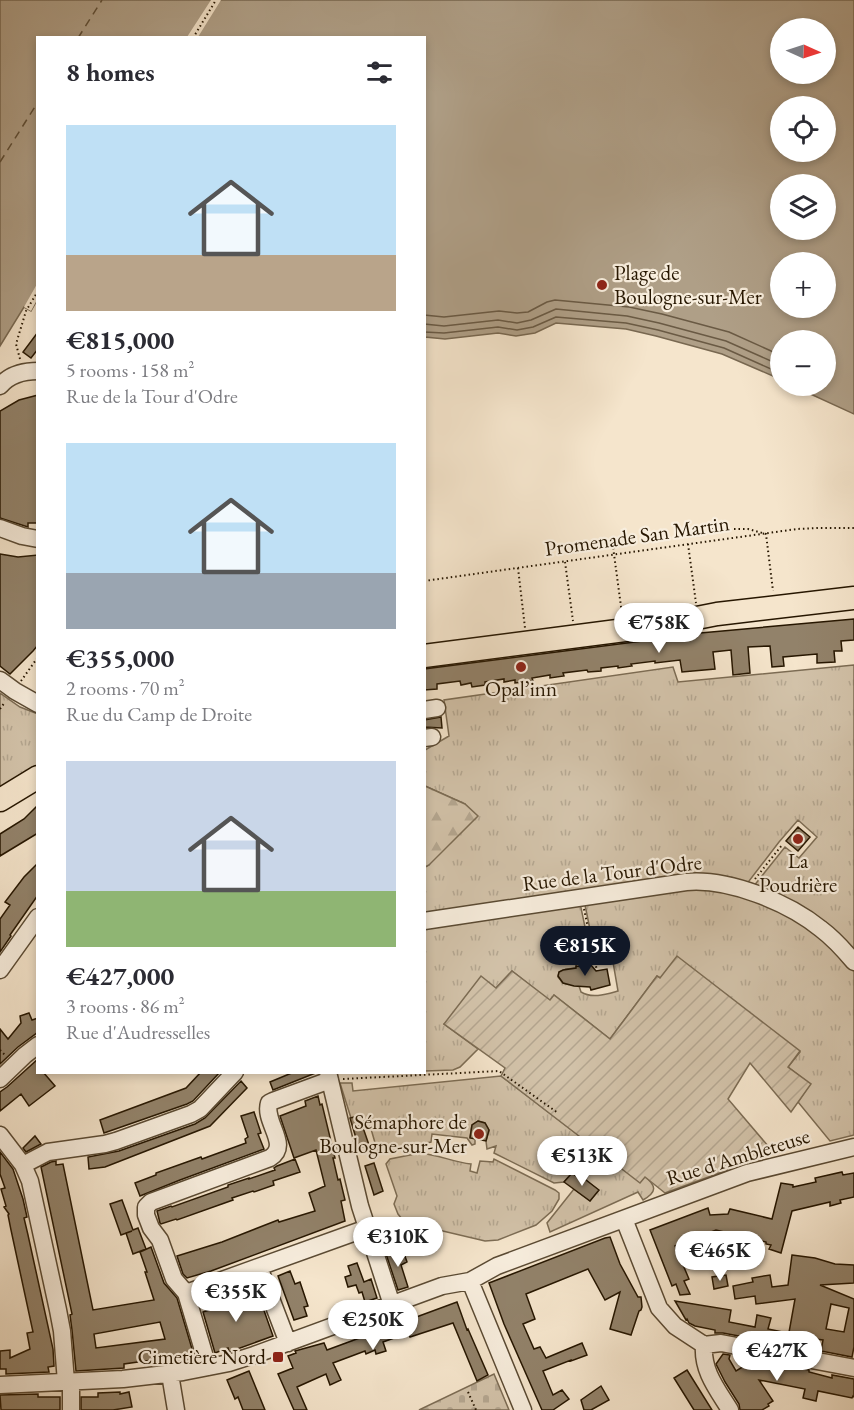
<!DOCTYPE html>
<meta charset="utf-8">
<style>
:root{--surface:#fff;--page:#f2f2f3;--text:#2b2b33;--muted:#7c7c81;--accent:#111827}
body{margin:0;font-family:"EB Garamond",serif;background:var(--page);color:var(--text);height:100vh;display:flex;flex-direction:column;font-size:22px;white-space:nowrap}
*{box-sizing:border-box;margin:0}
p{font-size:20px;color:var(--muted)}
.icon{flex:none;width:33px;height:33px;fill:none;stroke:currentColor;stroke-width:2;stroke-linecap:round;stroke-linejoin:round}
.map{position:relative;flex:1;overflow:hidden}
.side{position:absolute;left:36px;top:36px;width:390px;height:1038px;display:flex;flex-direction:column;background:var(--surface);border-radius:0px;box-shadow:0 3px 9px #0003}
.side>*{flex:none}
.needle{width:39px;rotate:93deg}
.tools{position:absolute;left:770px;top:18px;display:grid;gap:12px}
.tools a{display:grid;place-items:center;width:66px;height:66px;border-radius:50%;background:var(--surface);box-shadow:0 3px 9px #0003;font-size:30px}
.price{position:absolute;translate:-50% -51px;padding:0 14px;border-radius:21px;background:#fff;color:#222;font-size:20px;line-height:39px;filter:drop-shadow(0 2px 3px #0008)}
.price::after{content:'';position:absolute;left:50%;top:36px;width:18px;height:14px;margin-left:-9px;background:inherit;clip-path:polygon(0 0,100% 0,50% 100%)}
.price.active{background:var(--accent);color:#fff}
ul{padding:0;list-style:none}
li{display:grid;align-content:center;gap:12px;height:318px;padding:0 30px}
li span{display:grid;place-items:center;height:186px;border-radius:0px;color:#555}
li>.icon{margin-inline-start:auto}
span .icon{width:108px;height:108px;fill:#fffc;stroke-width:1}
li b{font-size:26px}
h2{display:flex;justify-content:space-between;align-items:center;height:72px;padding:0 30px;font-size:26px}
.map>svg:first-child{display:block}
.grass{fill:url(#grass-tufts);stroke:#7c6c54;stroke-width:1.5}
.forest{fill:url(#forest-firs);stroke:#7c6c54;stroke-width:1.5}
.cemetery{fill:url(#cemetery-stones);stroke:#7c6c54;stroke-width:1.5}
.garden{fill:url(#garden-furrows);stroke:#7c6c54;stroke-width:1.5}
.water{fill:#af9f87;stroke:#786851;stroke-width:1.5;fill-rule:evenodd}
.pier{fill:#f5e5cc}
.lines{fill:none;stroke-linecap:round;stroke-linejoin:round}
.shore{stroke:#6a5a44;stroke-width:1.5}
.ferry{stroke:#5d4d36;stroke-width:1.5;stroke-dasharray:8 6;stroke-linecap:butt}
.building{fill:#92826a;stroke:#261600;stroke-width:1.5;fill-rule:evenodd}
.minor-casing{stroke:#5a4a33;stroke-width:19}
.major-casing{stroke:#261600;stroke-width:25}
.path{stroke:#261600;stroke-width:2;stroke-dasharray:1.5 3;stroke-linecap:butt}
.minor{stroke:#f8eede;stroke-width:16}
.major{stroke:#f5e5cc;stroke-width:22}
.poi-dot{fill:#8f2418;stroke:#f8eede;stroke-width:2}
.labels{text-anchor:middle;stroke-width:4.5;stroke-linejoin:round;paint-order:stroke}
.poi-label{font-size:21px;fill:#261600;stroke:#f8eede}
.street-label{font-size:21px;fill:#261600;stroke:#f8eede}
</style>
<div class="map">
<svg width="854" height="1410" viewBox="0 0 854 1410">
<defs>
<pattern id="grass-tufts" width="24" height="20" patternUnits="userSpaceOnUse" patternTransform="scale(1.5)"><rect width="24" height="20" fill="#d2c2a9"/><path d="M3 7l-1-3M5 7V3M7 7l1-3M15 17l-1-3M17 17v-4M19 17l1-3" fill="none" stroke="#b4a690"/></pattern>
<pattern id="forest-firs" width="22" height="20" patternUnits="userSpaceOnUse" patternTransform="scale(1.5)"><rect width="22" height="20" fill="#d2c2a9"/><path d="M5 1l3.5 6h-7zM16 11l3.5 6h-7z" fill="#b4a690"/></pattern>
<pattern id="cemetery-stones" width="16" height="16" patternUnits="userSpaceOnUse" patternTransform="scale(1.5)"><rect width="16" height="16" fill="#d2c2a9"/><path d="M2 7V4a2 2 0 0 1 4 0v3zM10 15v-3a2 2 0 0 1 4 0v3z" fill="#b4a690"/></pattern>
<pattern id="garden-furrows" width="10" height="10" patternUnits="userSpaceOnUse" patternTransform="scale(1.5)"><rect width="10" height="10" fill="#d2c2a9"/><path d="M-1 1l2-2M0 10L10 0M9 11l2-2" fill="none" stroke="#b4a690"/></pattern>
</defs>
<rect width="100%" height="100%" fill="#f5e5cc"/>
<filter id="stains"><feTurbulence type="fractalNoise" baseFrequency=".00333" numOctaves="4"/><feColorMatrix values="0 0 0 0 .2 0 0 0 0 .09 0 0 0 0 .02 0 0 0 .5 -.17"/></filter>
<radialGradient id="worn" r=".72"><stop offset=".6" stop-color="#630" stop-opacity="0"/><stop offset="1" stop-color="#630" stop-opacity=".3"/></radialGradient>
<path class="grass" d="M854 665V953L753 887 785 847 799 858 817 837 798 820 779 842 746 885 728 880 425 915V867L429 865 465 804 425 786V750L449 736 444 700 673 667 678 682Z
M0 693 20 707 38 714 37 767 0 790Z
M692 886 744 896 802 922 843 958 854 970V1135L830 1141 798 1102 810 1084 788 1067 800 1052 657 976 610 1039 554 995 550 1001 512 971 496 988 444 1024 478 1049 460 1067 453 1070 425 1071 424 926 580 903 589 946 578 957 576 968 566 969 559 972 558 977 563 983 579 986 581 992C592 999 607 994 618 991L613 962 597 964 585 905Z
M501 1076 640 1182 644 1176C657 1186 657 1192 643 1200L638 1192 550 1232 547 1223 574 1189 590 1201 598 1190 582 1177 580 1179 572 1173 564 1182 554 1183 494 1153 496 1146 487 1149 486 1141 489 1130 485 1123 478 1121 472 1125 470 1137 475 1139V1144L472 1145 467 1138 432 1134 431 1142 378 1153 369 1122H364L362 1115 351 1118 340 1083H352L353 1091Z
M420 1153C439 1155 453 1162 471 1164L470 1171 477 1173 480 1161 493 1162 494 1159 555 1190 559 1193V1199L552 1211 536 1225 498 1240 485 1241 409 1223 402 1219 398 1214 394 1204 397 1196 386 1164 390 1159Z"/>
<path class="forest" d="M425 786 465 804 478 816 429 865 425 867Z"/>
<path class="cemetery" d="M494 1374 509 1410H419Z"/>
<path class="garden" d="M677 956 800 1051 788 1067 811 1084 791 1112 750 1063 728 1099 774 1153 665 1193 645 1177 640 1183 501 1076 505 1068 444 1024 481 976 496 988 512 971 550 1000 554 995 610 1039 657 976 660 978Z"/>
<path class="water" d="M0 0H854V414L793 386H825V340H780V379L722 354 656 336 626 329 556 323 535 333 516 336 498 333 445 339 425 337 424 38H38L37 300 31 311 24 307 0 346ZM780 28H825V74H780ZM780 106H825V152H780ZM780 184H825V230H780ZM780 262H825V308H780Z"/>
<path class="pier" d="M211 0H221L198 37H187Z
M37 284V300L31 311 24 307Z"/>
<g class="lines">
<path class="shore" d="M424 315 444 317 499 311 517 313 528 312 547 302 555 300 629 307 662 314 729 332 780 355
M424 324 444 326 498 320 517 323 531 320 556 309 627 316 659 323 726 341 780 365
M424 332 444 333 498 327 517 330 533 327 556 317 626 323 658 330 724 348 780 373"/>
<path class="ferry" d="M78 38 102 0
M0 162 38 102"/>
</g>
<path class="building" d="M38 332V349L31 358 23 352Z
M38 395V523H28V527L0 518V411L19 400Z
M0 554 18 557 38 555V645L33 651 10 674 0 666Z
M854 619V640L841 641 842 651H834L835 662 817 663V654L783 657 784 666 772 667 770 646 748 647 750 673 733 675 731 650 713 652 715 669 682 672 680 660 655 663V661L631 664 632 666 618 668V666L601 668V671L588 672 587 670 563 673 564 676 550 678V675L532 678 533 681 515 683V680L504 682V679L485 682V685L472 687 471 683 461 685 460 681 437 684V689L424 690V669L658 639 678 635Z
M441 717 442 728 424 727V720Z
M38 805V833L0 856V834L24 819Z
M798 827 810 837 798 851 786 841Z
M38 863V895L10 935 11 936 0 952V919L10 905 5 902 24 877Z
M585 962 591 965 596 971 607 969 610 985 591 990 590 987 574 986 563 983 558 976 559 972 563 970 576 968V966L584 967Z
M29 1013 32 1020 38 1018V1032L18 1047 0 1064V1029L8 1039 21 1023 20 1016Z
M38 1059V1072H43L55 1086 29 1106 21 1094 0 1111V1092L7 1087Z
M201 1072H220L193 1101 187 1104 104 1133 100 1120 186 1088Z
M294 1072H318L273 1090 270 1082Z
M241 1081 247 1088 210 1126 105 1167 89 1169 88 1157 119 1151 195 1124 205 1118Z
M318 1096 320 1105 322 1104 335 1158H333L338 1180 340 1179 345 1200 341 1201 345 1221 211 1271 187 1278 183 1274 177 1256 222 1242 278 1220 279 1222 315 1211 309 1193 325 1186 316 1150 294 1158 280 1116 306 1106 305 1101Z
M254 1112 261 1133 258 1134 264 1149 180 1180 140 1196 135 1183 156 1175V1173L201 1157 202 1159 246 1143 245 1139 248 1137 241 1116Z
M359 1116 369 1145 359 1148 350 1118Z
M478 1121 485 1123 489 1130 486 1141 470 1138 472 1125Z
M35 1136 41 1144 26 1152 23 1148Z
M0 1152 13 1169 23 1199 27 1217 24 1218 28 1235 53 1349 54 1366 48 1367 49 1372 6 1374V1369H0V1351L10 1350V1358L30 1349 27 1333 33 1332 11 1230 8 1215 9 1214 4 1207 6 1206 1 1189 5 1188 0 1174Z
M295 1159 300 1172 273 1181 274 1185 254 1192 253 1191 232 1198 233 1200 177 1220 176 1219 161 1224 160 1223 157 1211 171 1206 172 1207 228 1187V1185L249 1178V1179L275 1170 274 1168 277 1166Z
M56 1161V1165L63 1164 93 1310 154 1300 145 1272H147L140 1252 151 1247 164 1283 177 1298 195 1359 160 1364 159 1359 124 1364V1368L76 1371 72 1330 70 1315 72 1314 41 1167 51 1162ZM160 1322 165 1339 96 1348 94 1334Z
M374 1163 383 1191 374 1195 365 1166Z
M842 1172 843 1175 854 1173V1197L840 1200 841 1203 830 1206V1202L792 1211 781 1253 769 1249 771 1245 766 1244V1242L716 1230 675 1246 689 1279 684 1281 690 1294 680 1295 676 1284 672 1286 650 1230 708 1208 710 1215 728 1214 730 1209 772 1219 781 1183 793 1185V1187L816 1182 815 1178Z
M572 1173 580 1179 582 1177 599 1190 590 1201 564 1182Z
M122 1200 133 1230 138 1228 146 1249 133 1254 126 1233 132 1231 121 1235 110 1204Z
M610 1237 620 1264 638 1297H641L642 1307 641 1310 639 1311 631 1335 610 1329 620 1292 605 1300 588 1269 526 1294 535 1319 523 1324 534 1349 540 1347 546 1358 582 1343 587 1355 571 1361V1360L543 1371 553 1395 562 1390 569 1399 553 1410H542L504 1324 489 1283 605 1238Z
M402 1248 407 1262 401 1265 408 1287 398 1290 386 1254Z
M792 1255 815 1258 835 1264 854 1265V1283L820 1285 854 1299V1347L852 1357 821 1351 823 1340 806 1338 805 1342 788 1338 795 1299 756 1304 755 1296 735 1299 733 1286 753 1282 752 1278 770 1275 772 1287 788 1285ZM831 1304 849 1308 844 1332 826 1329Z
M357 1263 364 1282 371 1279 377 1298 365 1302 362 1292 359 1293 356 1285 348 1287 345 1277 351 1275 348 1266Z
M290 1271 295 1284 300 1282 308 1306 304 1307 307 1316 294 1320 278 1276Z
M726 1275 728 1286 714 1289 712 1277Z
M234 1287 242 1309 261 1302 273 1336 229 1352 228 1348 215 1353 203 1312 216 1308 212 1295Z
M675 1301 731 1310 729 1322 755 1327 757 1315 771 1318 768 1329 788 1333 786 1345 723 1333H715V1330L695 1326 689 1323 687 1319 686 1320Z
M457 1302 467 1330 468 1329 488 1375 477 1381 453 1323 410 1337 408 1333 383 1342 386 1351 376 1354 375 1350 366 1354 365 1351 333 1363 341 1380 330 1385 326 1374 297 1387 307 1410H294L278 1374 293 1368 288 1356 296 1353 295 1351 324 1343 327 1350Z
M723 1354 730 1355 729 1359 736 1371 754 1360 809 1370V1372L832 1378V1375L854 1379V1397L853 1396 852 1398 818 1391 816 1401 803 1398 805 1389 759 1380 773 1401 768 1404 769 1406 762 1410H740L739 1404 725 1382 716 1364Z
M687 1370 712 1410H694L674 1378Z
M249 1371 265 1410H243L238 1397 235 1399 227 1380Z
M601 1386 609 1400 591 1410H584L581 1400Z
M120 1392V1394L129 1392 132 1407 113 1410H81V1397H98V1393Z
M38 1394V1397H60V1410H1L0 1395Z"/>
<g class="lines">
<defs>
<path id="minor" d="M0 386C9 375 23 371 38 371
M0 528 22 536 38 539
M0 680 15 691 38 704
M424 710 437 708
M424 738 432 737
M424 921 686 882C728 878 788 902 821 929 833 938 844 950 854 962
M0 970 38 917
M328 1072 360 1206 392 1305
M0 1079 25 1055 38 1045
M0 1135 23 1165 30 1181 58 1310 62 1331 66 1382
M23 1165 48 1152 105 1144 116 1141 191 1114 200 1109 235 1072
M624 1219 659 1308 675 1326 704 1345
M259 1267 288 1343
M470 1281 523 1410
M186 1293 174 1279 160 1240 151 1228 146 1215V1207L151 1202 270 1158C291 1145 263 1122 269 1103L273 1101 330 1080
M704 1345 721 1343 854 1368
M704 1345C702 1371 717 1389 730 1410
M208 1367 186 1293 367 1228
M170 1374 176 1410
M71 1381V1410
M0 1385 123 1379 183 1372 229 1363 254 1355 442 1286 470 1281 497 1266 747 1173 854 1147"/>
<path id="major" d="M424 656 656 626 717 614 854 598
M0 800 38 777"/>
</defs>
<use href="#minor" class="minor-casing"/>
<use href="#major" class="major-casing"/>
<path class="path" d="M193 38 216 0
M20 359 16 344 26 311 38 291
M707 529H748L766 534 773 591
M612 539 622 614
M688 544 696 603
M565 562 573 621
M518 568 525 628
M424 581 797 529 818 528H854
M21 681 38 657
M0 709 5 702
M755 879 782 845
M584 909 597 971
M580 966 583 956 592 947
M0 1050 6 1056
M343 1079 499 1071 558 1113
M468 1392 476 1410"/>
<use href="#minor" class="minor"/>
<use href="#major" class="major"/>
</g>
<g class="poi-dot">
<circle cx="602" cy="285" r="6"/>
<circle cx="521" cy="667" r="6"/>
<circle cx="798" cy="839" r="6"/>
<circle cx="479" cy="1134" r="6"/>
<rect x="272" y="1351" width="12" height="12" rx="3"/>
</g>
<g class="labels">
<g class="poi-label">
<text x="614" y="280" text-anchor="start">Plage de<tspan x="614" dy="24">Boulogne-sur-Mer</tspan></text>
<text x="521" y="696">Opal’inn</text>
<text x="798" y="868">La<tspan x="798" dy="24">Poudrière</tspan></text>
<text x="467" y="1129" text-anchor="end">Sémaphore de<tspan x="467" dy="24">Boulogne-sur-Mer</tspan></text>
<text x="266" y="1364" text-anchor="end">Cimetière Nord</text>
</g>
<g class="street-label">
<text transform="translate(637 536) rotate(-8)" y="7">Promenade San Martin</text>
<text transform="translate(612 873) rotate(-7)" y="7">Rue de la Tour d'Odre</text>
<text transform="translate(738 1157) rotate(-17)" y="7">Rue d'Ambleteuse</text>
</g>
</g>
<rect width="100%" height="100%" filter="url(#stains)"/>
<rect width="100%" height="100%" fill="url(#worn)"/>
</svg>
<div class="tools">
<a><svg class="needle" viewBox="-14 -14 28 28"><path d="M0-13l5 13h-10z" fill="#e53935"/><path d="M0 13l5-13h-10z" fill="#7c7c81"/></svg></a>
<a><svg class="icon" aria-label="locate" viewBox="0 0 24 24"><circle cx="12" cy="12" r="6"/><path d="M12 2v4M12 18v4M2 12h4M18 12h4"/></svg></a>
<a><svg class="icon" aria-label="layers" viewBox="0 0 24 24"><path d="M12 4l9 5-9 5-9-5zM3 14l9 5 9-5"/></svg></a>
<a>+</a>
<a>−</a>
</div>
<b class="price" style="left:659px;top:654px">€758K</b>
<b class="price active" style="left:585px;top:977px">€815K</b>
<b class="price" style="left:582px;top:1187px">€513K</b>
<b class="price" style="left:398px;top:1268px">€310K</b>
<b class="price" style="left:720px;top:1282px">€465K</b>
<b class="price" style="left:236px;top:1323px">€355K</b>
<b class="price" style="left:373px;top:1351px">€250K</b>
<b class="price" style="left:777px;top:1382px">€427K</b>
<section class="side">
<h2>8 homes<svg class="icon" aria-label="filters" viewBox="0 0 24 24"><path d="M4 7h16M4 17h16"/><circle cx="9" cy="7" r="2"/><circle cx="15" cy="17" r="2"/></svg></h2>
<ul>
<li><span style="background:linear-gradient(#bfe0f5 70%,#b9a48a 0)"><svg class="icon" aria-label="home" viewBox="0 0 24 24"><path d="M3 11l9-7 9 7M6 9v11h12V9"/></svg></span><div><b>€815,000</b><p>5 rooms · 158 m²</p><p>Rue de la Tour d'Odre</p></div></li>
<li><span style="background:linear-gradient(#bfe0f5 70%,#9aa5b1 0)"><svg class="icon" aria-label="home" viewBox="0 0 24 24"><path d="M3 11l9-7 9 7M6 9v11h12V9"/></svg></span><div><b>€355,000</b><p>2 rooms · 70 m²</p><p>Rue du Camp de Droite</p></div></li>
<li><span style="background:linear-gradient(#c9d6e8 70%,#8fb573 0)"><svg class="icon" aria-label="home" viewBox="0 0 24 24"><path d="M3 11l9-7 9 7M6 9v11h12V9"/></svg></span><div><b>€427,000</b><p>3 rooms · 86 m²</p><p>Rue d'Audresselles</p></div></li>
</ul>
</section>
</div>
